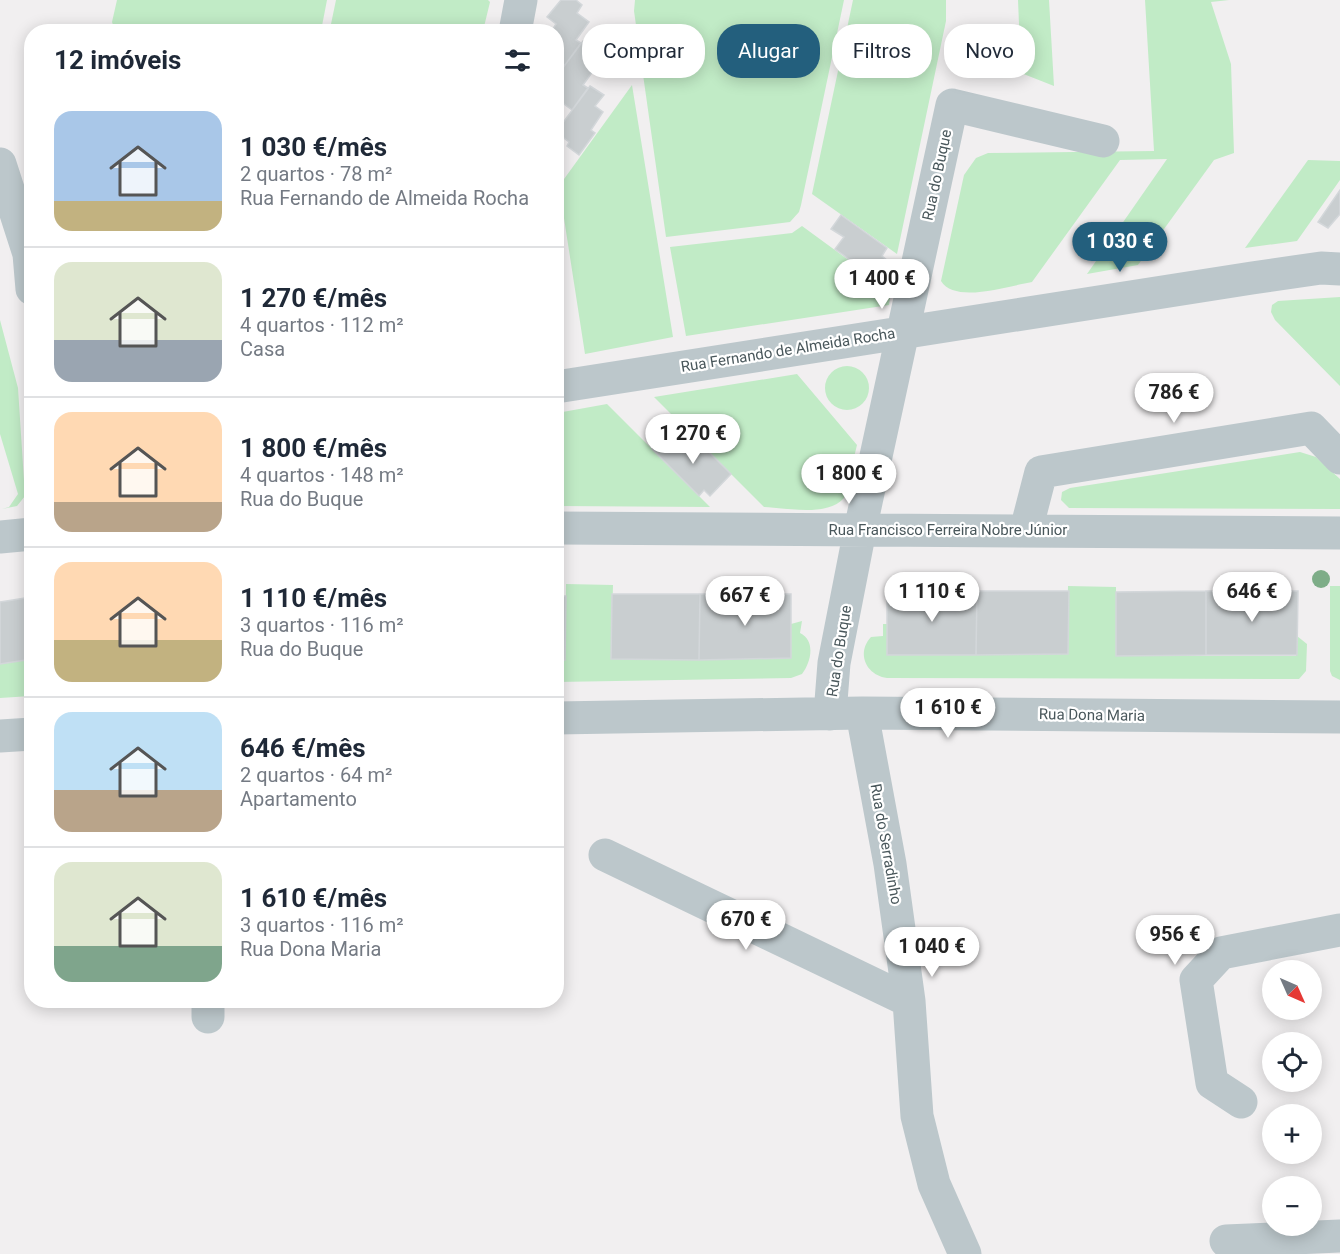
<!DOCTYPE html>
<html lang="pt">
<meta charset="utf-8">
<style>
:root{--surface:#fff;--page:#f2f2f3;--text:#1f2937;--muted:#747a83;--line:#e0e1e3;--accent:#235f7d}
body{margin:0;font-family:Roboto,sans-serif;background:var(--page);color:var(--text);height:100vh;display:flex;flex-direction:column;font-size:22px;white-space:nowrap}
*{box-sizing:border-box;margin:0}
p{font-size:20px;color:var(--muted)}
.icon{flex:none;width:33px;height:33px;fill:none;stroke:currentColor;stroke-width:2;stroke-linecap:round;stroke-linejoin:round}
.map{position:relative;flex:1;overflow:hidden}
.sheet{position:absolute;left:24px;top:24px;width:540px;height:984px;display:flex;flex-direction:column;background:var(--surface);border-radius:24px;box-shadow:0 3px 15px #0003}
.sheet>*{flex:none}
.hud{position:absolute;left:582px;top:24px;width:570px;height:54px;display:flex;gap:12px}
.needle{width:39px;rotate:135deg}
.controls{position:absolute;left:1262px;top:960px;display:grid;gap:12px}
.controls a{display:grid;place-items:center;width:60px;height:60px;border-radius:50%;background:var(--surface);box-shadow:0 3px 15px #0003;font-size:30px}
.price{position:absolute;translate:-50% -51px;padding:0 14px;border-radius:21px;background:#fff;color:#222;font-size:20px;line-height:39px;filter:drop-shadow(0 2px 3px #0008)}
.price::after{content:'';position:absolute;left:50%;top:36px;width:18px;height:14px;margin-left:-9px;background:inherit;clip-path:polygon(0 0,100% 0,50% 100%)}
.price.selected{background:var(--accent);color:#fff}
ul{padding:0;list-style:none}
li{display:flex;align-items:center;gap:18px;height:150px;padding:0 30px}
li+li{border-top:2px solid var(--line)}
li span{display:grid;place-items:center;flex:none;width:168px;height:120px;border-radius:18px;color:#555}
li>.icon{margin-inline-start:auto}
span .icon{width:72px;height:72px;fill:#fffc;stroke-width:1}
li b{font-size:26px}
h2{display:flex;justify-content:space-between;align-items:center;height:72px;padding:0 30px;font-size:26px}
.chip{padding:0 21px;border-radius:24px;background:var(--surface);box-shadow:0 3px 15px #0003;font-size:21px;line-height:54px}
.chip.selected{background:var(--accent);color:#fff}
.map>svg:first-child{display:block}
.green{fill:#c1ebc6}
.building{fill:#c9ced0;stroke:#d3d7da;stroke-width:1.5}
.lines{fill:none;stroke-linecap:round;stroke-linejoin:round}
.minor{stroke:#bcc7cb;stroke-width:33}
.tree{fill:#7ead88}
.labels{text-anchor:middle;stroke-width:4.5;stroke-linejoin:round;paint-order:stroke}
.street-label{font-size:15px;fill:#49575b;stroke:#fff}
</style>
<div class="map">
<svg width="1340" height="1254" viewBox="0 0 1340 1254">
<rect width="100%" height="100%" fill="#f1eff0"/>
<path class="green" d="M117 0H327L321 31H115L112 22Z
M336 0H488L490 2 483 31 348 32 331 24Z
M635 0H844L801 205 799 212 790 222 666 237 634 11Z
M853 0H946V21L897 254 812 194Z
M1018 0H1049L1054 86 1021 73Z
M1145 0H1229L1211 2 1231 64 1234 153 1214 160 1138 265 1087 274 1167 159 1120 160 1032 282C1008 286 955 304 941 281L964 175 976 158 988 153 1154 151Z
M632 85 673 337 585 354 559 186Z
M1308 160 1340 161V180L1297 241 1245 248Z
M802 226 891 291 889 305 686 336 670 247 792 233Z
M1340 297V386L1275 320 1271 312 1272 305 1278 301Z
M0 320 18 388 25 496 17 506 2 509 9 507 18 494 0 434Z
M825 388a22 22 0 1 1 44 0a22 22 0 1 1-44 0Z
M797 374 857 445 844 498C827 517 788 508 764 507L654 397Z
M607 404 710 507 557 506V413Z
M1300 452 1316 457 1340 479V509L1069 508 1061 500 1062 492 1070 488Z
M566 584 613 585 611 658H790L791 624 802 621 800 633C816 641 811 662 802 674L791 678 557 682 556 660 565 659Z
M1068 586 1116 587V656H1296L1297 636 1307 644 1306 671 1299 679 887 678C866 675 856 653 871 637L883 636V624H887V655L1067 654Z
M1330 586H1340V680L1332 676 1330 671Z
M31 658V696L0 698V664Z"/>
<path class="building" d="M561 0H576L582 5 577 13 589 22 576 40 581 43 565 65 556 59V32H551L556 24 547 17Z
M583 41 597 50 588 61 596 67 583 85 588 88 572 110 560 101 562 97 556 93V77Z
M590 86 604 95 595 106 603 112 591 130 595 133 579 155 567 146 569 142 556 132Z
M1340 190V214L1328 228 1318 222Z
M841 215 887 248 882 256 887 260 873 277 835 249 844 237 831 229Z
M665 436 680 451 694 437 731 474 710 496 704 490 699 496 652 449Z
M887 591H977L976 655H887Z
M977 591H1069L1068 654 976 655Z
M1206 591H1298L1297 655H1206Z
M1206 591V655L1116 656V592Z
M612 594H700L699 660 611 659Z
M700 594H791V658L699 660Z
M556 596H566L565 660H556Z
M32 597V659L0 664V602Z"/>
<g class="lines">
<path class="minor" d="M515 32 521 0
M0 164 29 254 32 289
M556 387 1252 278 1321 268 1340 269
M556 528 1340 533
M1026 530 1041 472 1311 428 1340 458
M0 537 32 534
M862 713 890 864 909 1001 917 1116 934 1184 965 1254
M830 714 834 663 860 530 952 105 1103 141
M556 718 862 713 1340 717
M0 736 32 734
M605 855 909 1001
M208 1000V1017
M1241 1102 1212 1083 1196 980 1221 953 1340 930
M1226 1241 1340 1236"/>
</g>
<circle class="tree" cx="1321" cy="579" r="9"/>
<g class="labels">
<g class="street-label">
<text transform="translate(937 175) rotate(-78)" y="5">Rua do Buque</text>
<text transform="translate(788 350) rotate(-9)" y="5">Rua Fernando de Almeida Rocha</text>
<text x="948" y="535">Rua Francisco Ferreira Nobre Júnior</text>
<text transform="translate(839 651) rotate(-81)" y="5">Rua do Buque</text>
<text transform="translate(1092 715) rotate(1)" y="5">Rua Dona Maria</text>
<text transform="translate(886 844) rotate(80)" y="5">Rua do Serradinho</text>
</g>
</g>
</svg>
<div class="controls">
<a><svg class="needle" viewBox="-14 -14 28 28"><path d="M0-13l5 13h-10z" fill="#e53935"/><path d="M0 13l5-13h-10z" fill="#747a83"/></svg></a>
<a><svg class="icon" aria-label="locate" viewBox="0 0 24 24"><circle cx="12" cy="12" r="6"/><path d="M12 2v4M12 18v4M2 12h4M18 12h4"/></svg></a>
<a>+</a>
<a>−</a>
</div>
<b class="price selected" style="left:1120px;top:273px">1 030 €</b>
<b class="price" style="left:882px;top:310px">1 400 €</b>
<b class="price" style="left:1174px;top:424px">786 €</b>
<b class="price" style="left:693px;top:465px">1 270 €</b>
<b class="price" style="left:849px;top:505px">1 800 €</b>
<b class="price" style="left:932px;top:623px">1 110 €</b>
<b class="price" style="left:1252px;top:623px">646 €</b>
<b class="price" style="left:745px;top:627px">667 €</b>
<b class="price" style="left:948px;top:739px">1 610 €</b>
<b class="price" style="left:746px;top:951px">670 €</b>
<b class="price" style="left:1175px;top:966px">956 €</b>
<b class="price" style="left:932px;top:978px">1 040 €</b>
<div class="hud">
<a class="chip">Comprar</a>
<a class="chip selected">Alugar</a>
<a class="chip">Filtros</a>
<a class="chip">Novo</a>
</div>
<section class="sheet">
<h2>12 imóveis<svg class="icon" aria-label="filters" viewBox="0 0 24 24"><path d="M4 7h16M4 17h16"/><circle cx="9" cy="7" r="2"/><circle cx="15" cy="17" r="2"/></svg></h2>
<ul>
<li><span style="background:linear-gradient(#a9c7e8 75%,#c2b280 0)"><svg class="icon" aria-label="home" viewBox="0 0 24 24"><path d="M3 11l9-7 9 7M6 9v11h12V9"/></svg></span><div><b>1 030 €/mês</b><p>2 quartos · 78 m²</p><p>Rua Fernando de Almeida Rocha</p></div></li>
<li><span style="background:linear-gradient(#dfe7d0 65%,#9aa5b1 0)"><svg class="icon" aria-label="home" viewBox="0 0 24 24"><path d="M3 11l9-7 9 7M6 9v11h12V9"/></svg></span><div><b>1 270 €/mês</b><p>4 quartos · 112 m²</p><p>Casa</p></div></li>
<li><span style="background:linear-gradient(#ffd9b3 75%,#b9a48a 0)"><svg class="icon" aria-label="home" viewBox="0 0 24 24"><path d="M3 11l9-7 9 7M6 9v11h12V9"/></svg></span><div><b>1 800 €/mês</b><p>4 quartos · 148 m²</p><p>Rua do Buque</p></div></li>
<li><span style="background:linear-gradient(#ffd9b3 65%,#c2b280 0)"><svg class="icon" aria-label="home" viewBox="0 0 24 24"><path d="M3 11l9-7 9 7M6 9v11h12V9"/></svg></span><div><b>1 110 €/mês</b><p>3 quartos · 116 m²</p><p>Rua do Buque</p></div></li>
<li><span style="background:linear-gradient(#bfe0f5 65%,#b9a48a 0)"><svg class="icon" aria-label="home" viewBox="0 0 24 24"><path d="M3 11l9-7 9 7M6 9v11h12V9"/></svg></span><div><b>646 €/mês</b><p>2 quartos · 64 m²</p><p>Apartamento</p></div></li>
<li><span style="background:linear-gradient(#dfe7d0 70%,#7fa58c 0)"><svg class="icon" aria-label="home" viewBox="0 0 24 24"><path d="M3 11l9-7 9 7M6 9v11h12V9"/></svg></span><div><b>1 610 €/mês</b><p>3 quartos · 116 m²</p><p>Rua Dona Maria</p></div></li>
</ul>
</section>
</div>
